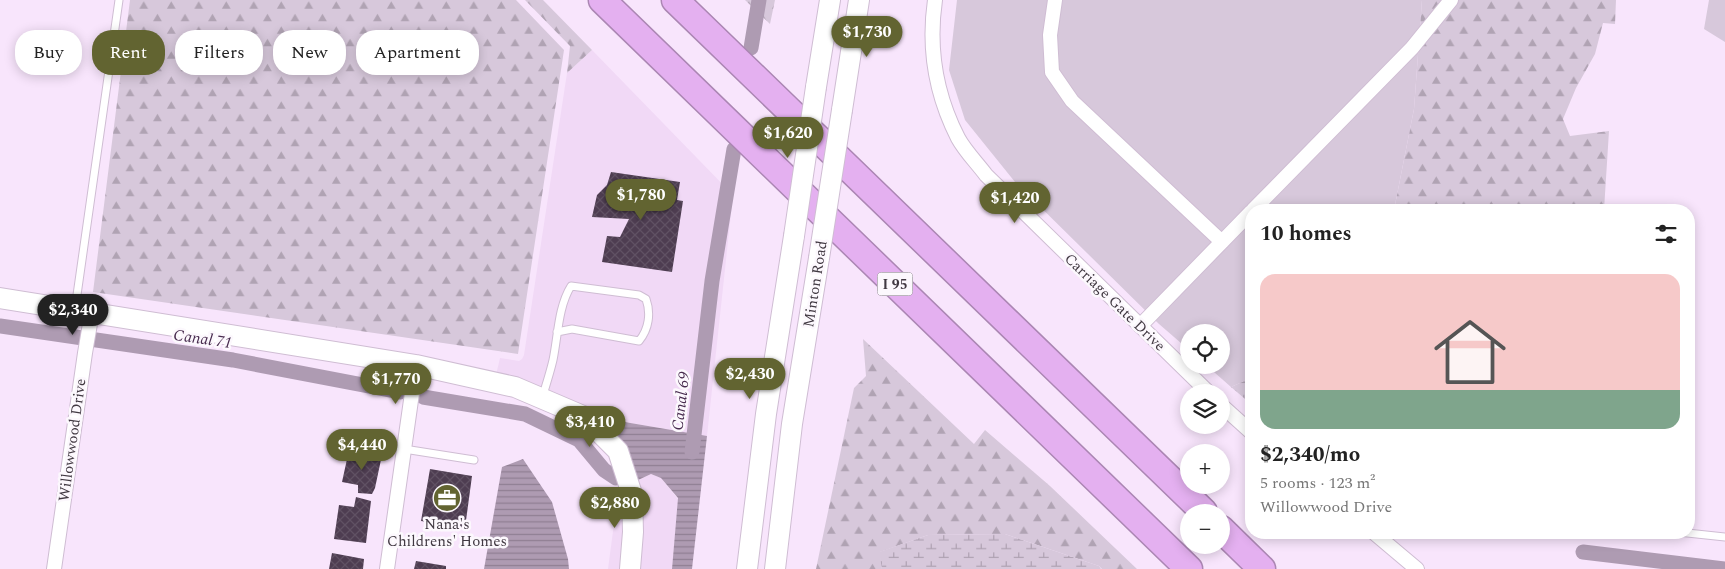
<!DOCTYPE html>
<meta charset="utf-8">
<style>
:root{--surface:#fff;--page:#f2f2f2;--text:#222;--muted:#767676;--line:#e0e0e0;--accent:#626431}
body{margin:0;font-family:Spectral,serif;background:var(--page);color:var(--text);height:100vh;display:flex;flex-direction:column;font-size:19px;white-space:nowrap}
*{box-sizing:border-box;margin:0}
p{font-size:16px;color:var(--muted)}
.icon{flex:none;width:28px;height:28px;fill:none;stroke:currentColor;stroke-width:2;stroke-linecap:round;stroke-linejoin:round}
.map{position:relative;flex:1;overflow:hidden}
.drawer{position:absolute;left:1245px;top:204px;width:450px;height:335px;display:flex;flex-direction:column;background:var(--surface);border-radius:20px;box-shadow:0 2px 12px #0003}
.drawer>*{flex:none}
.banner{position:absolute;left:15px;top:30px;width:475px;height:45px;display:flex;gap:10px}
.fabs{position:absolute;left:1180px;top:324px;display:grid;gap:10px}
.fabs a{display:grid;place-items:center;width:50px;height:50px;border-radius:50%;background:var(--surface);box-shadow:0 2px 12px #0003;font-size:25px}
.price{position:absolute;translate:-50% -42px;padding:0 11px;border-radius:18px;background:var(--accent);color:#fff;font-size:16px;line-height:32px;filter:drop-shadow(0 1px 2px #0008)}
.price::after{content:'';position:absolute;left:50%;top:30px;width:15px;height:11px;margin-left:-8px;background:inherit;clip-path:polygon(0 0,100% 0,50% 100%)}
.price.current{background:#222;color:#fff}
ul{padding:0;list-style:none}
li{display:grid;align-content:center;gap:10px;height:265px;padding:0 15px}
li+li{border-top:1px solid var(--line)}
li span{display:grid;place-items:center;height:155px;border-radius:15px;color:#555}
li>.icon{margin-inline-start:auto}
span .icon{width:90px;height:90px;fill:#fffc;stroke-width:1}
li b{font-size:21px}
h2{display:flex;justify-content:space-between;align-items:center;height:60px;padding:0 15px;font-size:21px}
.pill{padding:0 18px;border-radius:20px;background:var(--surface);box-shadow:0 2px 12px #0003;font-size:18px;line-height:45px}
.pill.current{background:var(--accent);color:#fff}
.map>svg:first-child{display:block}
.built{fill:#f1d9f6}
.grass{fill:#d7c8db}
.forest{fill:url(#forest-firs)}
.wetland{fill:url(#wetland-marsh)}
.water{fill:url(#water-rules)}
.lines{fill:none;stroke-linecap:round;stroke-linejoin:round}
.canal{stroke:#ae9bb2;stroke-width:15}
.building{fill:url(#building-cross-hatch)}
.lane-casing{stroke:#cfbdd3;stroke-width:9}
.street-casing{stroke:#cfbdd3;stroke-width:16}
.secondary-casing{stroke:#cfbdd3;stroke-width:22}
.highway-casing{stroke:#ab86b3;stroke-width:29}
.lane{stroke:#fff;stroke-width:7}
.street{stroke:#fff;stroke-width:14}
.secondary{stroke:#fff;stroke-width:20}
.highway{stroke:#e4b0f0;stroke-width:26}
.secondary-bridge-casing{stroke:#cfbdd3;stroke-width:22;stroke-linecap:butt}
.secondary-bridge{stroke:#fff;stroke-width:20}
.labels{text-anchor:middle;stroke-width:5;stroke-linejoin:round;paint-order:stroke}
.shield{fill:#fcf8fd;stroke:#79727a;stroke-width:1}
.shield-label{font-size:14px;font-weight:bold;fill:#413942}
.street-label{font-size:15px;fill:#413942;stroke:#fcf8fd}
.poi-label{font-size:15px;fill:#413942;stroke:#fcf8fd}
.water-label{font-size:16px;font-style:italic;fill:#482c4f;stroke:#fcf8fd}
</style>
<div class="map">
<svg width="1725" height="569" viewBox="0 0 1725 569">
<defs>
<pattern id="forest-firs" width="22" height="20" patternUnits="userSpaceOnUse" patternTransform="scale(1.25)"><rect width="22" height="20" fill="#d7c8db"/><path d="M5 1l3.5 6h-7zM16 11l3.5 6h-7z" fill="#b0a3b3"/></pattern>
<pattern id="wetland-marsh" width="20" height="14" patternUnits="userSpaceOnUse" patternTransform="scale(1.25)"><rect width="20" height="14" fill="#d7c8db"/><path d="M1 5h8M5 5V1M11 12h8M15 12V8" fill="none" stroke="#b0a3b3"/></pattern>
<pattern id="water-rules" width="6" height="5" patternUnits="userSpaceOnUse" patternTransform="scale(1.25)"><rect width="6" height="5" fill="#ae9bb2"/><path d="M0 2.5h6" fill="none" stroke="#8f7f92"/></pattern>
<pattern id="building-cross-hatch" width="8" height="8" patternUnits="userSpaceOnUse" patternTransform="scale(1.25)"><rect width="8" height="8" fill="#4e3d51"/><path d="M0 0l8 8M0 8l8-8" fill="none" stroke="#605163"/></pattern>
</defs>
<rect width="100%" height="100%" fill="#f8e5fc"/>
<path class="built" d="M592 50 733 195 707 436 595 417 592 414V411L587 409 583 405 582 407 496 375 500 358 519 361 522 359 524 355 567 73Z
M651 474 661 478 678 499 672 569H638L636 481Z
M619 486 625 495 623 569H608Z"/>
<path class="grass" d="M957 0H1422L1414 109 1394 210H1251V378L1231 387 1206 365H1221V332H1189V350L1159 324 1015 182 965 120 949 70Z
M1709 0H1725V42L1704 29Z"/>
<path class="forest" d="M130 0H516L564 50 518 354 93 292Z
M525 0H543L592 50 567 73 570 46Z
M745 0H775L770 24Z
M1422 0H1616L1615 24 1603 23 1595 54 1576 88 1563 119 1570 136 1609 131 1604 210H1394L1414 109Z
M863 339 974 444 985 430 1050 486 1137 569H1102L1099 566 1005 534 928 535 880 552 882 569H816L854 388 866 376Z"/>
<path class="wetland" d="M1251 378V404L1231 387Z
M1005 534 1099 566 1101 569H882L879 552 928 535Z"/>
<path class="water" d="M595 417 707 436 692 569H672L678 498 661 478 651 474 636 481Z
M523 459 552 502 568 559 569 569H484L502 467Z"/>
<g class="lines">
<path class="canal" d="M751 48 759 0
M0 326 233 360 400 392
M423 397 525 414 579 440 604 470 616 478
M692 452 712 281 734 149
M1583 552 1725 569"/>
</g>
<path class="building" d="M611 172 680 182 677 200 683 201 672 272 602 262 607 236 620 237 629 219 592 217 597 195 607 185Z
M349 450 382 455 375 488 372 494 358 493V485L342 482Z
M430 469 472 476 465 528 421 521Z
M356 497 371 501 366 543 334 539 339 505 354 507Z
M332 553 364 559 363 569H329Z
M416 561 446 566V569H414Z"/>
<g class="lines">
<defs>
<path id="lane" d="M75 309 119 0
M542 398C546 385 550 373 553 360 558 336 558 307 571 286L639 295 646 299C651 313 649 329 639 341L572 329 557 332
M404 449 474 460
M1678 532 1725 537"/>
<path id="street" d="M935 0C928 48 936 95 958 138 965 151 977 163 986 175L1208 392
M1055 0 1050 35 1052 72 1072 101 1222 242
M1253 210 1412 48 1451 0
M1140 326 1251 212
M1221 405 1251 432
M1373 532 1417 569
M54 569 85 353 92 312
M387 569 416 365"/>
<path id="secondary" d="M816 87 830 0
M842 110 859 0
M0 298 416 365 515 387 583 416 618 451 630 488 632 494 633 532 630 569
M747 569 766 414 794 236
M775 569 792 424 819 258"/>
<path id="highway" d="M602 0 1189 569
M675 0 1204 512
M1221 529 1262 569"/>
</defs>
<use href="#lane" class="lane-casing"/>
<use href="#street" class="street-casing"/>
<use href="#secondary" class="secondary-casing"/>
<use href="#highway" class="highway-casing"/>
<use href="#lane" class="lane"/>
<use href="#street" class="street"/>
<use href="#secondary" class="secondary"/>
<use href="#highway" class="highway"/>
<defs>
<path id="secondary-bridge" d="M794 236 816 87
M819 258 842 110"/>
</defs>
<use href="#secondary-bridge" class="secondary-bridge-casing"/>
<use href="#secondary-bridge" class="secondary-bridge"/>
</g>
<defs>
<symbol id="office-disc" viewBox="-11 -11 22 22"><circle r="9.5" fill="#626431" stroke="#fcf8fd"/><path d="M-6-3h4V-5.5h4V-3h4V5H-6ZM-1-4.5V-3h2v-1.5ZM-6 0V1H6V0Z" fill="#fff"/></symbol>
</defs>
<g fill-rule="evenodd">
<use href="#office-disc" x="431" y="482" width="32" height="32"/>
</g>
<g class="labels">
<rect class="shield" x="877.5" y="272.5" width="35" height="23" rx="4"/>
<g class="shield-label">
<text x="895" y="289">I 95</text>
</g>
<g class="street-label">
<text transform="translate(815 284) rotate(-81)" y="5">Minton Road</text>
<text transform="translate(1115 302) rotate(44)" y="5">Carriage Gate Drive</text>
<text transform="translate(72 440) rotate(-82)" y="5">Willowwood Drive</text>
</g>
<g class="poi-label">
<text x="447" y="529">Nana's<tspan x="447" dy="17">Childrens' Homes</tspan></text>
</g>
<g class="water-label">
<text transform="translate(203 338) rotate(8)" y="6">Canal 71</text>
<text transform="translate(680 401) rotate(-83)" y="6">Canal 69</text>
</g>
</g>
</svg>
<div class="fabs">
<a><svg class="icon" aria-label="locate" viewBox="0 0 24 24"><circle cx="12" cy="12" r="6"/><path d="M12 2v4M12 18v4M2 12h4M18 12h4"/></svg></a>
<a><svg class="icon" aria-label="layers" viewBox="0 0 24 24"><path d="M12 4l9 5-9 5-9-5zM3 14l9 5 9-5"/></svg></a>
<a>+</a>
<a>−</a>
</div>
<b class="price" style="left:867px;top:58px">$1,730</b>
<b class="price" style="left:788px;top:159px">$1,620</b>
<b class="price" style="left:641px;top:221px">$1,780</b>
<b class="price" style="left:1015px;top:224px">$1,420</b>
<b class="price current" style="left:73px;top:336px">$2,340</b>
<b class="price" style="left:750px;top:400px">$2,430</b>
<b class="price" style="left:396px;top:405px">$1,770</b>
<b class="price" style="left:590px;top:448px">$3,410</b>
<b class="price" style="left:362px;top:471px">$4,440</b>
<b class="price" style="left:615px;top:529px">$2,880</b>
<div class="banner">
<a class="pill">Buy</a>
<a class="pill current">Rent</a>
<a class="pill">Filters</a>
<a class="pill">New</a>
<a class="pill">Apartment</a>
</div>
<section class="drawer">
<h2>10 homes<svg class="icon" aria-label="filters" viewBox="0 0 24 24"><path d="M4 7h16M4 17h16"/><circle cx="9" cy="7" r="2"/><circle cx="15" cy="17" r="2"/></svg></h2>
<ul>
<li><span style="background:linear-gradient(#f6c9c9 75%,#7fa58c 0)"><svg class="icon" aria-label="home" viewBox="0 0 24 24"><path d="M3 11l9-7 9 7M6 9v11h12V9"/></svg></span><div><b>$2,340/mo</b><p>5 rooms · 123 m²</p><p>Willowwood Drive</p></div></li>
</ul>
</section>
</div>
